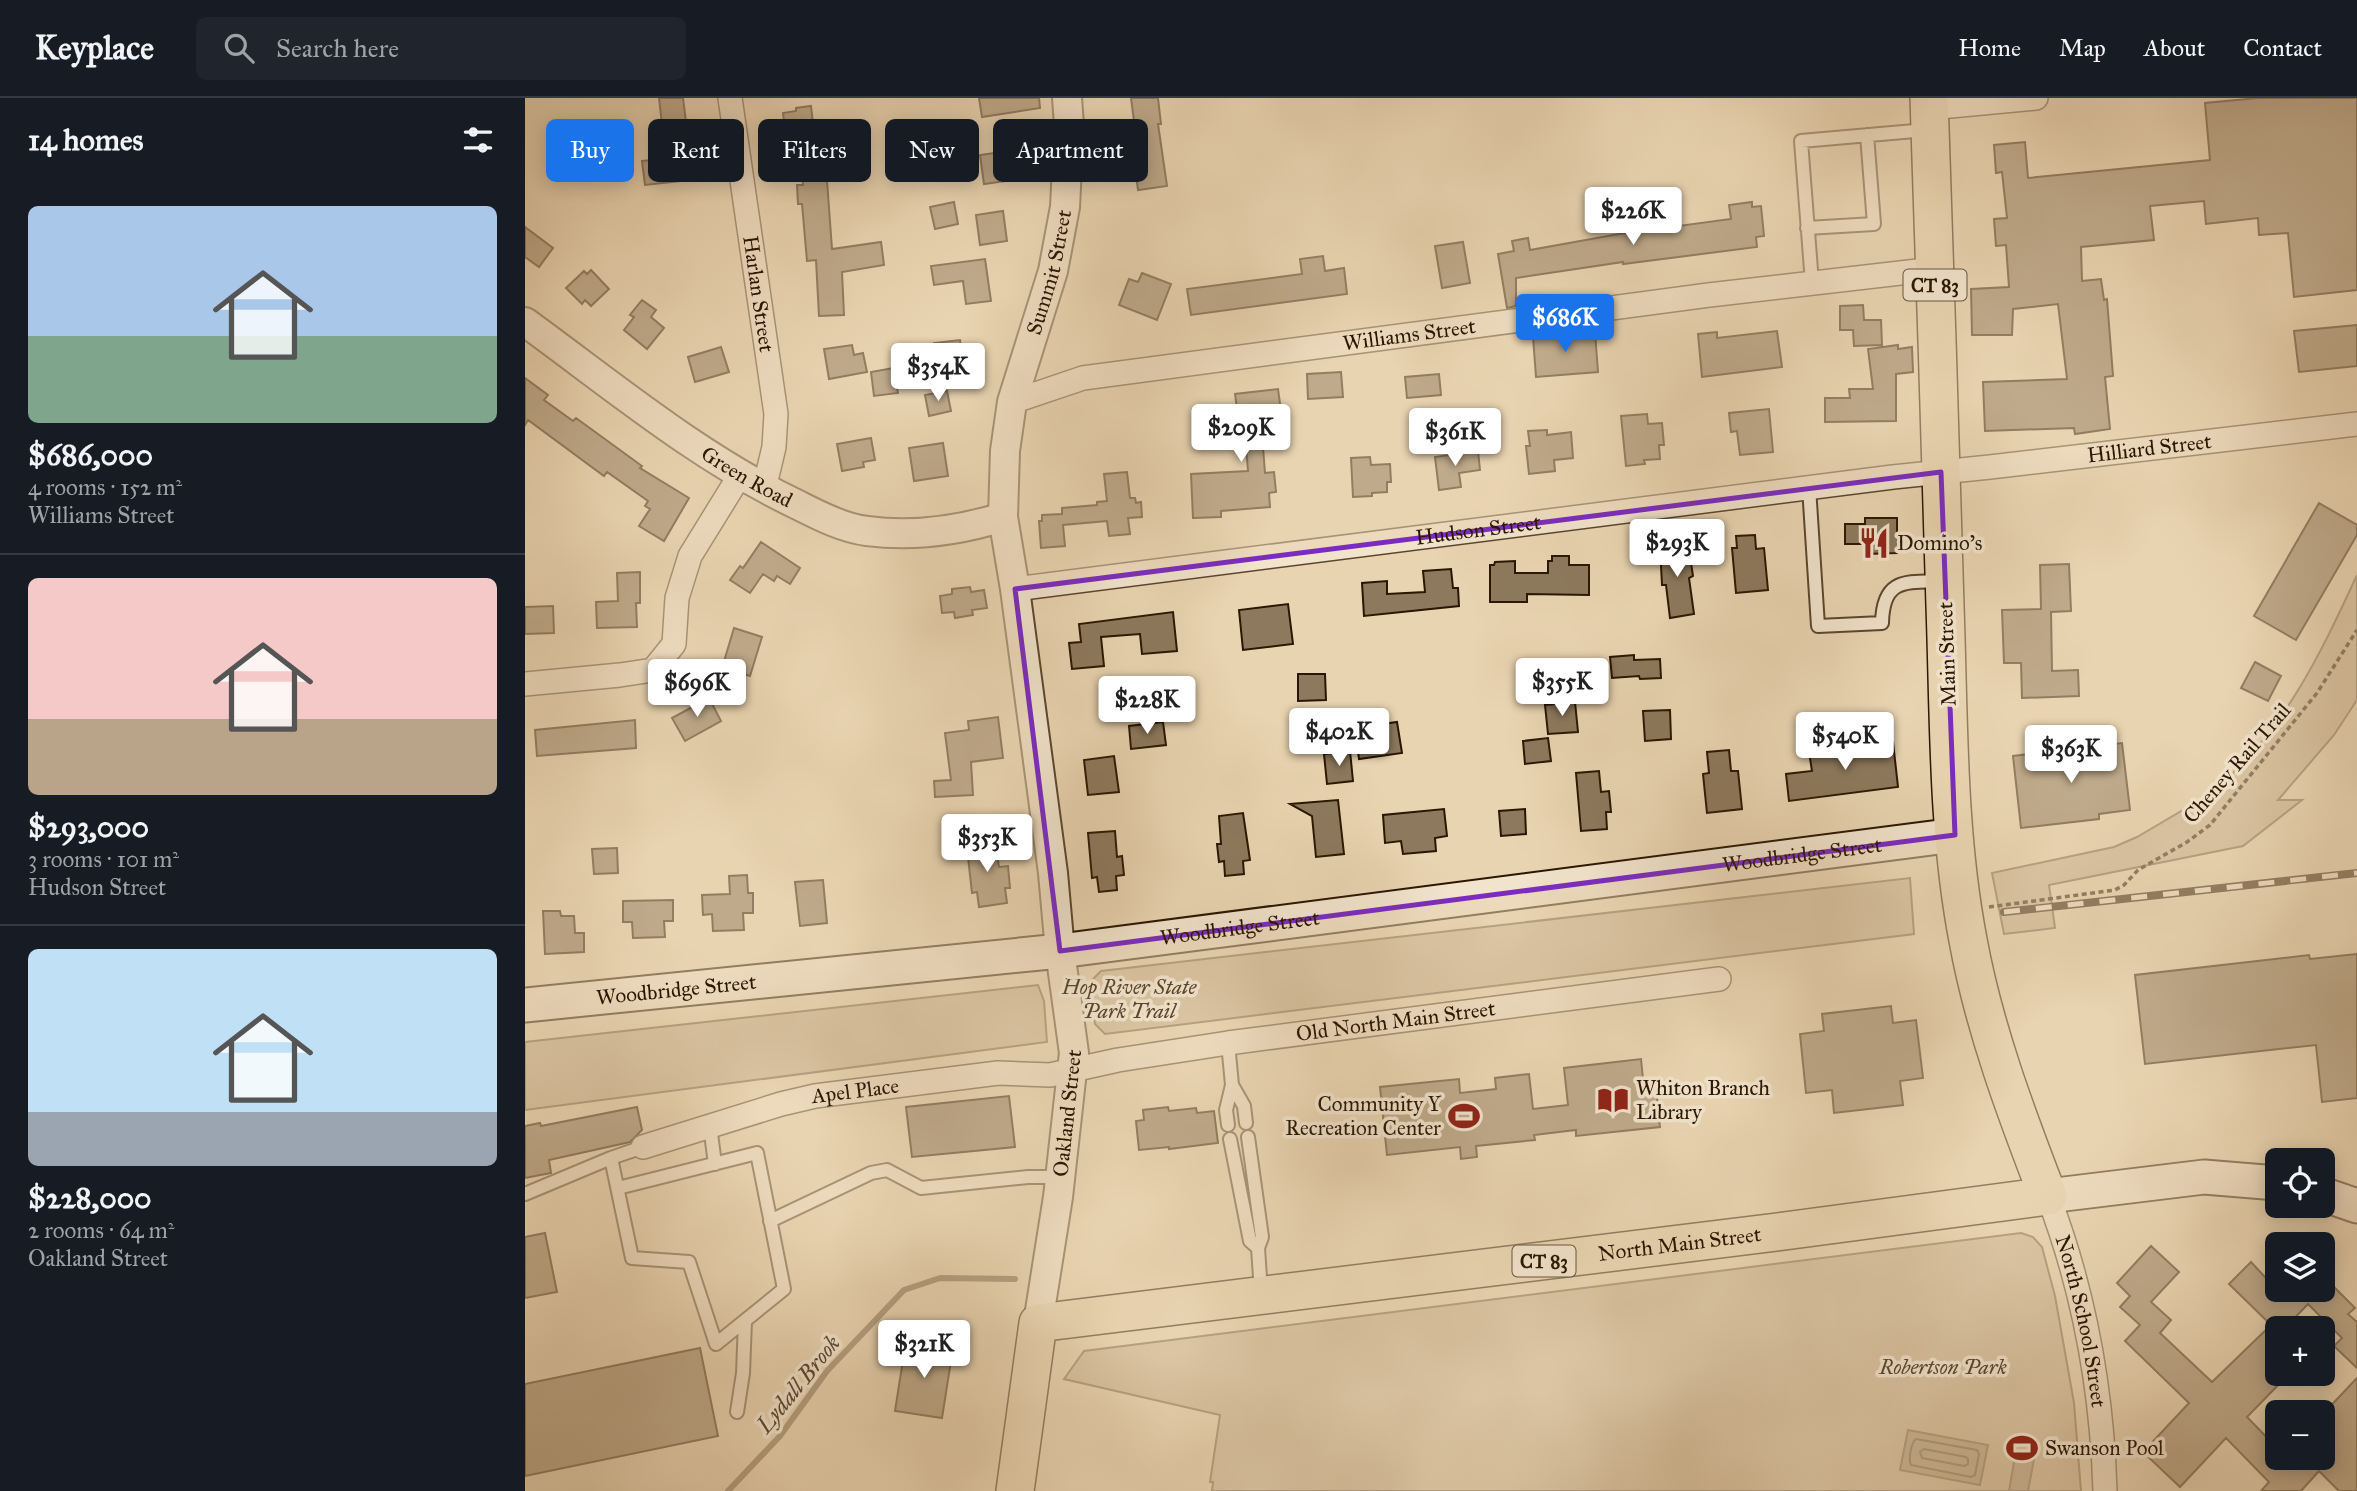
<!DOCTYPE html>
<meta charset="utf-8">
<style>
:root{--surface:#171b24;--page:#20242c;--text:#f1f3f6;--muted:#9ea1a6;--line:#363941;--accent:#1a73e8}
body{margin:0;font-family:"IM FELL Great Primer",serif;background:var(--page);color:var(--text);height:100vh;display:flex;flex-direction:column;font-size:26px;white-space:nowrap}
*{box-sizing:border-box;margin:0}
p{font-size:23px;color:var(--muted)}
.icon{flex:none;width:38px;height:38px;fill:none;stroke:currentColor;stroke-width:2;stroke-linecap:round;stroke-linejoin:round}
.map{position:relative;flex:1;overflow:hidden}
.sheet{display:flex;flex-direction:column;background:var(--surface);width:525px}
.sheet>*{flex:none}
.hud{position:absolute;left:21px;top:21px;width:665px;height:63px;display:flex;gap:14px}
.tools{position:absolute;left:1740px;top:1050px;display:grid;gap:14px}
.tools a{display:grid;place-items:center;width:70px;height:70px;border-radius:10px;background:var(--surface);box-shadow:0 4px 18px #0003;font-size:35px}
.price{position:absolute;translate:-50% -60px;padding:0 16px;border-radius:7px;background:#fff;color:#222;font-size:23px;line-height:46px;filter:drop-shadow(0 2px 4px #0008)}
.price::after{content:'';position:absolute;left:50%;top:42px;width:21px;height:16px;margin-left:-10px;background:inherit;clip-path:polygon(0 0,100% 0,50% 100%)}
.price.active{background:var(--accent);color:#fff}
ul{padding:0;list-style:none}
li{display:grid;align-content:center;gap:14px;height:371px;padding:0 28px}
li+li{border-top:2px solid var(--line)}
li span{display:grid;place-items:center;height:217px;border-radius:10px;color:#555}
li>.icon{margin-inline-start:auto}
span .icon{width:126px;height:126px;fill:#fffc;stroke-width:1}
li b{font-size:30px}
h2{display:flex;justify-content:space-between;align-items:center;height:84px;padding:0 28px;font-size:30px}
.pill{padding:0 24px;border-radius:10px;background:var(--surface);box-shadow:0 4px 18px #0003;font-size:24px;line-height:63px}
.pill.active{background:var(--accent);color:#fff}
header{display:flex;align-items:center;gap:42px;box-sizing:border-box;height:98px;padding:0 35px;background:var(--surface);border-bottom:2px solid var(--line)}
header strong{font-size:33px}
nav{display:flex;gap:38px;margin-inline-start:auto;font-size:24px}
.search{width:490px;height:63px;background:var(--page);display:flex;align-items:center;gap:18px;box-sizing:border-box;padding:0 24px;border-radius:10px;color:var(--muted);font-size:26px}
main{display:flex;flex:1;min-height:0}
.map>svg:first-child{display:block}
.green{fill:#c9b493;stroke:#7a654a;stroke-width:2}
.water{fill:#a89375;stroke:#766147;stroke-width:2}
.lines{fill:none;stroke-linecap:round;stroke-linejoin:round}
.shore{stroke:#69543b;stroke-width:2}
.stream{stroke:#766147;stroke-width:6}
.building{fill:#8d795d;stroke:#2a1601;stroke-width:2}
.service-casing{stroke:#5a462d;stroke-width:16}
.minor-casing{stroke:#5a462d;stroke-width:26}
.tertiary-casing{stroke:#5a462d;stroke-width:32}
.secondary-casing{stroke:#2a1601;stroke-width:37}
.primary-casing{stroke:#2a1601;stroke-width:40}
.path{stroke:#2a1601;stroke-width:3.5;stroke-dasharray:5 3.5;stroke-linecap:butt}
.service{stroke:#f1e3cc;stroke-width:12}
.minor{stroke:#f1e3cc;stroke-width:23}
.tertiary{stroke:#f1e3cc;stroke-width:28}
.secondary{stroke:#f1e3cc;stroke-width:33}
.primary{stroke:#e9d4b1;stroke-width:37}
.rail-casing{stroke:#2a1601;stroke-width:8}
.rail{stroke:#f1e3cc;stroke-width:5;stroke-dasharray:16;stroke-linecap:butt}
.marked{fill:none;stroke:#7b2cbf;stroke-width:5;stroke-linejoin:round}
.labels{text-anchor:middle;stroke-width:7;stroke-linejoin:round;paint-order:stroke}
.shield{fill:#f1e3cc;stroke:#66543e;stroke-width:2}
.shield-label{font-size:19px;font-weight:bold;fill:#2a1601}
.street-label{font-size:21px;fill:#2a1601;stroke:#f1e3cc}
.poi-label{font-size:21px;fill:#2a1601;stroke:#f1e3cc;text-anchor:start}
.park-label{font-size:21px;font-style:italic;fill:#5a452d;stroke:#f1e3cc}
.water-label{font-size:23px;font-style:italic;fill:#5c482f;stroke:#f1e3cc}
</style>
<header>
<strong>Keyplace</strong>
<div class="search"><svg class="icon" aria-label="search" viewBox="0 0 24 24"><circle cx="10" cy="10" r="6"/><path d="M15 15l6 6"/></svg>Search here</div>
<nav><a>Home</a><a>Map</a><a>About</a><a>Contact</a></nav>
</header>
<main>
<section class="sheet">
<h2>14 homes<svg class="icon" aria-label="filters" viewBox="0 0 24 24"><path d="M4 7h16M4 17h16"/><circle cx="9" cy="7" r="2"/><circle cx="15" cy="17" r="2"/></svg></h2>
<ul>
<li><span style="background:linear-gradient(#a9c7e8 60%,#7fa58c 0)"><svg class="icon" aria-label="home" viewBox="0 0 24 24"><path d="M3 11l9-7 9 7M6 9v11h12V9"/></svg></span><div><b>$686,000</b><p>4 rooms · 152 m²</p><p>Williams Street</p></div></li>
<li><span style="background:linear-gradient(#f6c9c9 65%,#b9a48a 0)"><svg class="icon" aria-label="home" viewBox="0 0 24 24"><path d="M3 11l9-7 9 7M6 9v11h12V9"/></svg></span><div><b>$293,000</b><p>3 rooms · 101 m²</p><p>Hudson Street</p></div></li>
<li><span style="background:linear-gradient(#bfe0f5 75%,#9aa5b1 0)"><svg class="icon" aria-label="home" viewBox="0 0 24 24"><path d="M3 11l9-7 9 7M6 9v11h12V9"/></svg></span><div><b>$228,000</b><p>2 rooms · 64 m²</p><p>Oakland Street</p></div></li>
</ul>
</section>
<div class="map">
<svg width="1832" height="1393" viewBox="0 0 1832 1393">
<rect width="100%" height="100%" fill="#e9d4b1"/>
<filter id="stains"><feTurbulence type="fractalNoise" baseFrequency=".00286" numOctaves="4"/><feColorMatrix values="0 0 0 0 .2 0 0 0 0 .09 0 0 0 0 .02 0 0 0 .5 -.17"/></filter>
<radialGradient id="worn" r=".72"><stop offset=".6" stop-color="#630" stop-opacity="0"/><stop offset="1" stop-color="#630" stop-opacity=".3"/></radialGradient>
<path class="green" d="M1832 477V602L1809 637 1753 702H1777L1718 748 1524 787 1530 830 1479 836 1467 775 1589 749 1612 739 1658 712C1671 711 1680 700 1689 692 1758 635 1795 557 1832 477Z
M1385 780 1389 836 580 936 570 926 564 885 576 873Z
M513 887 519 903 522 944 0 1012V944Z
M1496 1135 1508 1139 1517 1149 1530 1198 1549 1305 1556 1393H687L688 1384H685L695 1317 539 1281 559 1253Z"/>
<path class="water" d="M1383 1332 1463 1347 1455 1387 1375 1372Z
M1491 1352 1510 1356 1503 1393H1484Z"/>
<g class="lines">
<path class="shore" d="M1391 1341 1452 1352 1454 1356 1450 1377 1446 1379 1386 1367C1383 1361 1386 1345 1391 1341Z
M1399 1351 1441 1359 1443 1361V1366L1439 1368 1397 1360 1395 1354Z"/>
<path class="stream" d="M203 1393 255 1338 302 1273 379 1192 415 1180 490 1181"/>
</g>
<path class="building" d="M134 0H158L166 64 154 65 155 83 120 87 117 63 141 61Z
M454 0H514L515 10 457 19Z
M606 0H633L636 26H633L642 88 613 92 608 53H613Z
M1733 0H1832V192L1769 199 1763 135 1734 137 1733 120 1681 126 1679 103 1625 108 1629 142 1556 149 1557 183 1576 181 1579 202 1582 201 1588 278 1580 279 1585 331 1550 336 1549 330 1460 333 1458 284 1542 281 1533 206 1488 211 1487 237H1447L1446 191 1484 189 1481 147 1471 148 1469 121 1482 120 1477 74 1471 75 1469 47 1500 44 1503 80 1685 62 1680 5Z
M286 8 293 70 301 69 307 151 356 144 359 167 317 174 319 217 294 218 291 162 282 163 277 106H273L272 87H278L274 47 262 48 258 15 271 13V10Z
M424 44 428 70 402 73 398 48Z
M484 53 488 82 459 86 455 57Z
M429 104 433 126 410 131 405 109Z
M1227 104V109L1236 108 1239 138 1231 139 1232 149 1098 166V164L991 180V208L982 210 973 156 989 153 987 143 1003 140 1005 152 1094 136 1206 121 1204 107Z
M478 113 482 143 455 147 451 117Z
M0 129 28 150 14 169 0 159Z
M938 144 945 185 917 190 910 148Z
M798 158 800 173 819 170 822 196 666 217 662 191 777 176 775 161Z
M460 161 466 203 441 206 438 183 409 187 406 168Z
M66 172 84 191 66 208 60 202 57 206 41 190 59 173 62 176Z
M617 175 646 186 632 222 594 207 604 181 613 184Z
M117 202 131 212 126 219 139 230 122 251 99 232 109 219 105 217Z
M1338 207 1339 222H1356L1357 247 1329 248 1328 232H1315V208Z
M1832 227V268L1774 274 1769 233Z
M1252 233 1257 269 1177 279 1173 236 1192 234V240Z
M1070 234 1073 274 1011 279 1008 239Z
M435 242 439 274 414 278 409 245Z
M327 247 329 257 338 255 342 274 304 281 299 251Z
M1373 247V251L1387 249 1388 274 1371 276V323L1300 324V300H1325L1324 291H1348L1343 251Z
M196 249 204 274 170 284 163 259Z
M369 270 373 295 349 298 346 274Z
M816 274 818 299 783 301 782 276Z
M914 276 916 297 882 300 880 279Z
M0 280 23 297 19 302 48 323 51 320 117 368 115 370 164 400 139 443 114 428 125 411 120 408 123 403 82 374 79 378 3 322 0 327Z
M753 291 757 320 736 323 740 375 749 374 751 394 744 395 745 409 696 413V419L668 420 666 376 723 373 719 325 714 326 710 296Z
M422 293 426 313 404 318 400 297Z
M1244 311 1248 354 1215 357 1212 333 1206 334 1204 315Z
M1122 316 1123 326 1137 325 1139 347H1134L1135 361 1119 362 1120 366 1101 368 1096 318Z
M1022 332V337L1046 334 1048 360 1029 362 1030 373 1004 376 1001 348H1005L1003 333Z
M346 340 350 362 338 364 339 369 317 373 312 346Z
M418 345 423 378 389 383 384 350Z
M953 353 955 372 934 375 936 389 914 392 910 359Z
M845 359 846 367 865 366 866 384H862V394L847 395V398L828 399 826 360Z
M602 374 605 400H610L611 405 616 404 617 419 603 420 605 436 584 438 582 423 538 427 540 448 516 450 514 423H517V417L537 416V410L572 407V404L582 403 579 376Z
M1794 405 1832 427V437L1771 542 1729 518Z
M1340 420H1372V455L1340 456V446H1320V426H1340Z
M1230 437 1231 451 1239 450 1243 492 1211 495 1207 450H1212L1211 438Z
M236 444 275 470 265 486 252 478 249 483 238 476 225 495 205 482 215 468 218 470Z
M1157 444 1159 459 1165 458 1168 478 1164 480 1169 516 1145 520 1141 487H1137L1135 447Z
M1027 458H1044V467H1064V497L1002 496V504H965V467H969L970 464 990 463V475H1023V463H1027Z
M1544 466 1546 513 1526 514 1527 573 1553 572 1554 598 1497 600 1496 565H1479L1477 512 1516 511 1515 467Z
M926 471 928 490H933L934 508 839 518 837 485 862 483V496L900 494 898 473Z
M115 474V505H111L112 529 72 530 71 504 93 503 92 475Z
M445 489 446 494 459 492 462 510 447 512 448 517 430 520 429 514 417 515 415 498 427 496V491Z
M763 506 768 546 718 552 714 512Z
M28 508 29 535 0 536V509Z
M648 514 652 553 617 556 615 536 576 539 579 568 547 571 544 545 556 544 554 526Z
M209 530 237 539 225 578 197 570Z
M1109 557V562L1135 561 1136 580 1115 581 1114 578 1087 580 1085 559Z
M1730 564 1756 578 1743 603 1716 590Z
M773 576H800L801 602 773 603Z
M184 600 196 623 160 643 147 620Z
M1050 604 1053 634 1023 636 1020 607Z
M1145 612 1146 641 1120 643 1118 613Z
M473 619 478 660 446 664 448 697 410 699 409 683 426 682 420 635 444 632 443 623Z
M110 622 111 650 12 658 10 632Z
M638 624 641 647 606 651 604 628Z
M872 624 877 655 834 661 830 630Z
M1023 640 1026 663 1000 666 998 643Z
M1368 644 1373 689 1264 703 1261 676 1287 673 1284 654Z
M1597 645 1605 712 1574 716V721L1496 730 1488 658Z
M1204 652 1206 673H1213L1217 711 1182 715 1178 676 1184 675 1182 654Z
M825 653 828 683 802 686 799 656Z
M589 658 594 694 563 697 559 662Z
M1074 673 1076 694 1084 693 1086 714H1081L1082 731 1056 733 1051 675Z
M813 702 819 756 791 759 787 718 765 706Z
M919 711 922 738 910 740 911 753 878 756 876 743 860 745 858 717Z
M1000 711 1001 736 976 738 974 713Z
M718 715 725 762 718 763 719 776 700 778 699 763 694 764 692 746H696L694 718Z
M590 733 592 759 597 758 599 777 591 778 592 792 574 794 572 779 567 780 563 735Z
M459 739V745H465L466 756H472L474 769 483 768 485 790H480L482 805 454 809 452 794 447 795 441 741Z
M92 750 93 775 69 776 67 751Z
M222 777 223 795H228V815H218L219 832 188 833 187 816 178 817 177 797 205 796 204 778Z
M298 782 302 825 275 828 270 784Z
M148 802V823H139L140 839 108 840 107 824H98V803Z
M18 813H35L36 818H49L50 835H59V854L20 856Z
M1832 856V1000L1797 1004 1791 947 1620 966 1610 877 1784 857 1785 861Z
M1366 908 1368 925 1391 922 1398 980 1375 983 1378 1007 1309 1015 1307 992 1281 995 1275 936 1299 933 1297 916Z
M1116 961 1119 991 1131 990 1135 1029 1051 1038V1032L1009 1037 1010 1042 951 1048 952 1059 936 1061 935 1049 862 1057 855 989 934 981 935 995 971 991 970 980 1004 976 1008 1011 1043 1007 1039 970Z
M484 998 490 1049 387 1059 381 1009Z
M112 1009 117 1032 105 1044 24 1062 26 1075 0 1080V1028L15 1025 16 1028Z
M643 1009 644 1013 671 1010 672 1015 689 1013 693 1045 644 1051V1049L614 1052 611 1023 619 1022 618 1012Z
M20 1135 32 1194 0 1200V1139Z
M1626 1148 1654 1174 1626 1204 1646 1222 1635 1235 1687 1284 1746 1227 1704 1186 1726 1164 1752 1192H1797V1177L1830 1210 1823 1216 1832 1224V1270L1809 1248 1817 1240 1783 1206 1760 1230H1752V1276H1764L1722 1319 1752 1350V1360H1761L1764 1362 1766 1360H1797V1317L1832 1280V1393H1814L1794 1373 1776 1393H1736L1744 1384 1701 1340 1655 1389 1618 1354 1664 1305 1600 1243 1615 1227 1595 1209 1605 1198 1592 1185Z
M381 1243 428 1250 417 1320 370 1313Z
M175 1250 193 1338 0 1378V1286Z"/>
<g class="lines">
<defs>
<path id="service" d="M1282 130 1349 126 1342 37
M1287 185 1276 43 1401 32
M1284 389 1293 528 1357 525C1358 481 1379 484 1415 483
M707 987 719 1008 721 1025
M703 1027 701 1012 707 987 703 945
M185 1028 190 1066
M723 1039 737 1139 733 1150 736 1194
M705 1041 725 1143 733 1150
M86 1060 107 1160 164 1164 191 1246 259 1191 232 1055 93 1090
M0 1096 86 1060 118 1049
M245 1123 346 1075 362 1072 396 1090 503 1079H535
M212 1314 218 1275 220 1223"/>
<g id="minor">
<path id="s1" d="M205 0 251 316 249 349 239 391"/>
<path d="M1404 10 1511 0"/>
<path id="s2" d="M487 304 558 280 1184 197 1410 171"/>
<path id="s3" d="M490 491 1368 379 1465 369 1832 326"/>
<path d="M0 586 95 577 128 572 149 546 152 500 165 458 215 377"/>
<path id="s4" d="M118 1049 256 1006 290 998 473 975 525 977 593 962 703 945 1194 881"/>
<path id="s5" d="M1523 1098C1559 1192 1577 1293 1580 1393"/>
</g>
<g id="tertiary">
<path id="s6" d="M0 224C88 288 174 360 273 407 295 418 318 430 342 433 387 439 436 432 478 419"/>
<path id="s7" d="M513 1225 533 1099 549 955 535 853 528 775 490 491 478 419 480 353 487 304 528 173 540 109 544 27 542 0"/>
</g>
<g id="secondary">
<path id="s8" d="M0 907 535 853 1430 737"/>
<path d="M1797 1096 1832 1108"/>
<path d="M1523 1098 1679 1079 1752 1085"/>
</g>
<g id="primary">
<path id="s9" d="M490 1393 513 1225 1252 1134 1523 1098C1491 1015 1459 930 1443 842 1422 733 1424 619 1420 508 1415 339 1410 169 1404 0"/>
</g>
</defs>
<use href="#service" class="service-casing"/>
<use href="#minor" class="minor-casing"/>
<use href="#tertiary" class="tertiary-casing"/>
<use href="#secondary" class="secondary-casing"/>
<use href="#primary" class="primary-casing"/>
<path class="path" d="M1464 809 1590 792 1599 787 1613 772 1662 744 1685 727 1792 595 1832 532"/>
<use href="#service" class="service"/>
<use href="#minor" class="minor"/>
<use href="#tertiary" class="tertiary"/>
<use href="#secondary" class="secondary"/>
<use href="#primary" class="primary"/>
<defs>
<path id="rail" d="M1479 814 1832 775"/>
</defs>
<use href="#rail" class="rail-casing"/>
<use href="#rail" class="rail"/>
</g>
<path d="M0 0H1832V1393H0ZM1416 374 1430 737 535 853 490 491Z" fill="#e9d4b1" fill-opacity=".55" fill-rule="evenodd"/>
<path class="marked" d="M1416 374 1430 737 535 853 490 491Z"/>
<defs>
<symbol id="restaurant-bare" viewBox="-9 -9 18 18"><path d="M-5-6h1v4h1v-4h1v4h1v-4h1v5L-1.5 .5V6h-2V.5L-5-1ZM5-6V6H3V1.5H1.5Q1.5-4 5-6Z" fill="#8f2418" stroke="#f1e3cc" stroke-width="2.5" paint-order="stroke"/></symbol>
<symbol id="library-bare" viewBox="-9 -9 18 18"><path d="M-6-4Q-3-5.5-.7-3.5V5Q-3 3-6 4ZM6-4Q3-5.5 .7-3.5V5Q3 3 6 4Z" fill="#8f2418" stroke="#f1e3cc" stroke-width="2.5" paint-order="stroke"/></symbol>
<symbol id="stadium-bare" viewBox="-9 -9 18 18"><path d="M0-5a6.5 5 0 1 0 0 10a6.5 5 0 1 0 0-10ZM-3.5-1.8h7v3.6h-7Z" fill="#8f2418" stroke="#f1e3cc" stroke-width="2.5" paint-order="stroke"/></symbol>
</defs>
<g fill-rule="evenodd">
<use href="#restaurant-bare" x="1327" y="423" width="44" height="44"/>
<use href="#library-bare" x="1066" y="980" width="44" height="44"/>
<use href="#stadium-bare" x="917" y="996" width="44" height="44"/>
<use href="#stadium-bare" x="1475" y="1328" width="44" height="44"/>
</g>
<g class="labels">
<g class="shield">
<rect x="1378.5" y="171.5" width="63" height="31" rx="5"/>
<rect x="987.5" y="1147.5" width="63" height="31" rx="5"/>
</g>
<g class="shield-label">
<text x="1410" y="194">CT 83</text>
<text x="1019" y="1170">CT 83</text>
</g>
<g class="street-label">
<text dy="7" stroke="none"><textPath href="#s7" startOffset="1064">Summit Street</textPath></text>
<text dy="7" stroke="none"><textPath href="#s1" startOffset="198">Harlan Street</textPath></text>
<text dy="7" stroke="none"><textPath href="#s2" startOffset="404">Williams Street</textPath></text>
<text dy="7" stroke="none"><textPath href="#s3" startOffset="1143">Hilliard Street</textPath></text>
<text dy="7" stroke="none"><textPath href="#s6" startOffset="271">Green Road</textPath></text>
<text dy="7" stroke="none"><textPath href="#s3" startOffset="467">Hudson Street</textPath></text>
<text transform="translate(1422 556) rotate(-92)" y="7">Main Street</text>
<text transform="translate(1712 665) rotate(-49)" y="7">Cheney Rail Trail</text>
<text dy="7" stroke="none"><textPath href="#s8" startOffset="1286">Woodbridge Street</textPath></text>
<text dy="7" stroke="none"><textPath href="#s8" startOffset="719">Woodbridge Street</textPath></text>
<text dy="7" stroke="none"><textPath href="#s8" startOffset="152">Woodbridge Street</textPath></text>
<text dy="7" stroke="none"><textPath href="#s4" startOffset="766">Old North Main Street</textPath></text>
<text dy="7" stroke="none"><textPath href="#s4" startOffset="220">Apel Place</textPath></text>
<text dy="7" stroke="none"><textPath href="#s7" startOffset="212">Oakland Street</textPath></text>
<text dy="7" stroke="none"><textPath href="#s9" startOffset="816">North Main Street</textPath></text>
<text dy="7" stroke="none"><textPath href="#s5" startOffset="130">North School Street</textPath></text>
</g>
<g class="poi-label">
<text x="1372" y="452">Domino's</text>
<text x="1111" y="997">Whiton Branch<tspan x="1111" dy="24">Library</tspan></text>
<text x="916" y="1013" text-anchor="end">Community Y<tspan x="916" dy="24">Recreation Center</tspan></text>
<text x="1520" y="1357">Swanson Pool</text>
</g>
<g class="park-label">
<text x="604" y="896">Hop River State<tspan x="604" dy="24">Park Trail</tspan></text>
<text x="1418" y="1276">Robertson Park</text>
</g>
<g class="water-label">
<text transform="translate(273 1286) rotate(-51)" y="8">Lydall Brook</text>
</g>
</g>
<rect width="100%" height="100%" filter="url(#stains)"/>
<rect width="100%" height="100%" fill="url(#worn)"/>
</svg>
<div class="tools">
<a><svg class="icon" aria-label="locate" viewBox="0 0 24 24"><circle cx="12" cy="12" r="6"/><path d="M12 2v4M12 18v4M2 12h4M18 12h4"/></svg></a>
<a><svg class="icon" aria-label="layers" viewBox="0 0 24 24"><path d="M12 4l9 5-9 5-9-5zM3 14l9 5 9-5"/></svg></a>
<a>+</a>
<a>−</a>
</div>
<b class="price" style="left:1108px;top:149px">$226K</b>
<b class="price active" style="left:1040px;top:256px">$686K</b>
<b class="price" style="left:413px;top:305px">$354K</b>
<b class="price" style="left:716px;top:366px">$209K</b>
<b class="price" style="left:930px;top:370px">$361K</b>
<b class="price" style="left:1152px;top:481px">$293K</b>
<b class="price" style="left:1037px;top:620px">$355K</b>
<b class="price" style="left:172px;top:621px">$696K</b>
<b class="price" style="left:622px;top:638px">$228K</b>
<b class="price" style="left:814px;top:670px">$402K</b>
<b class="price" style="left:1320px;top:674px">$540K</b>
<b class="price" style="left:1546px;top:687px">$363K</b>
<b class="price" style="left:462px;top:776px">$353K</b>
<b class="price" style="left:399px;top:1282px">$321K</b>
<div class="hud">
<a class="pill active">Buy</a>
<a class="pill">Rent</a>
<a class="pill">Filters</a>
<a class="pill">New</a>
<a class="pill">Apartment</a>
</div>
</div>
</main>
